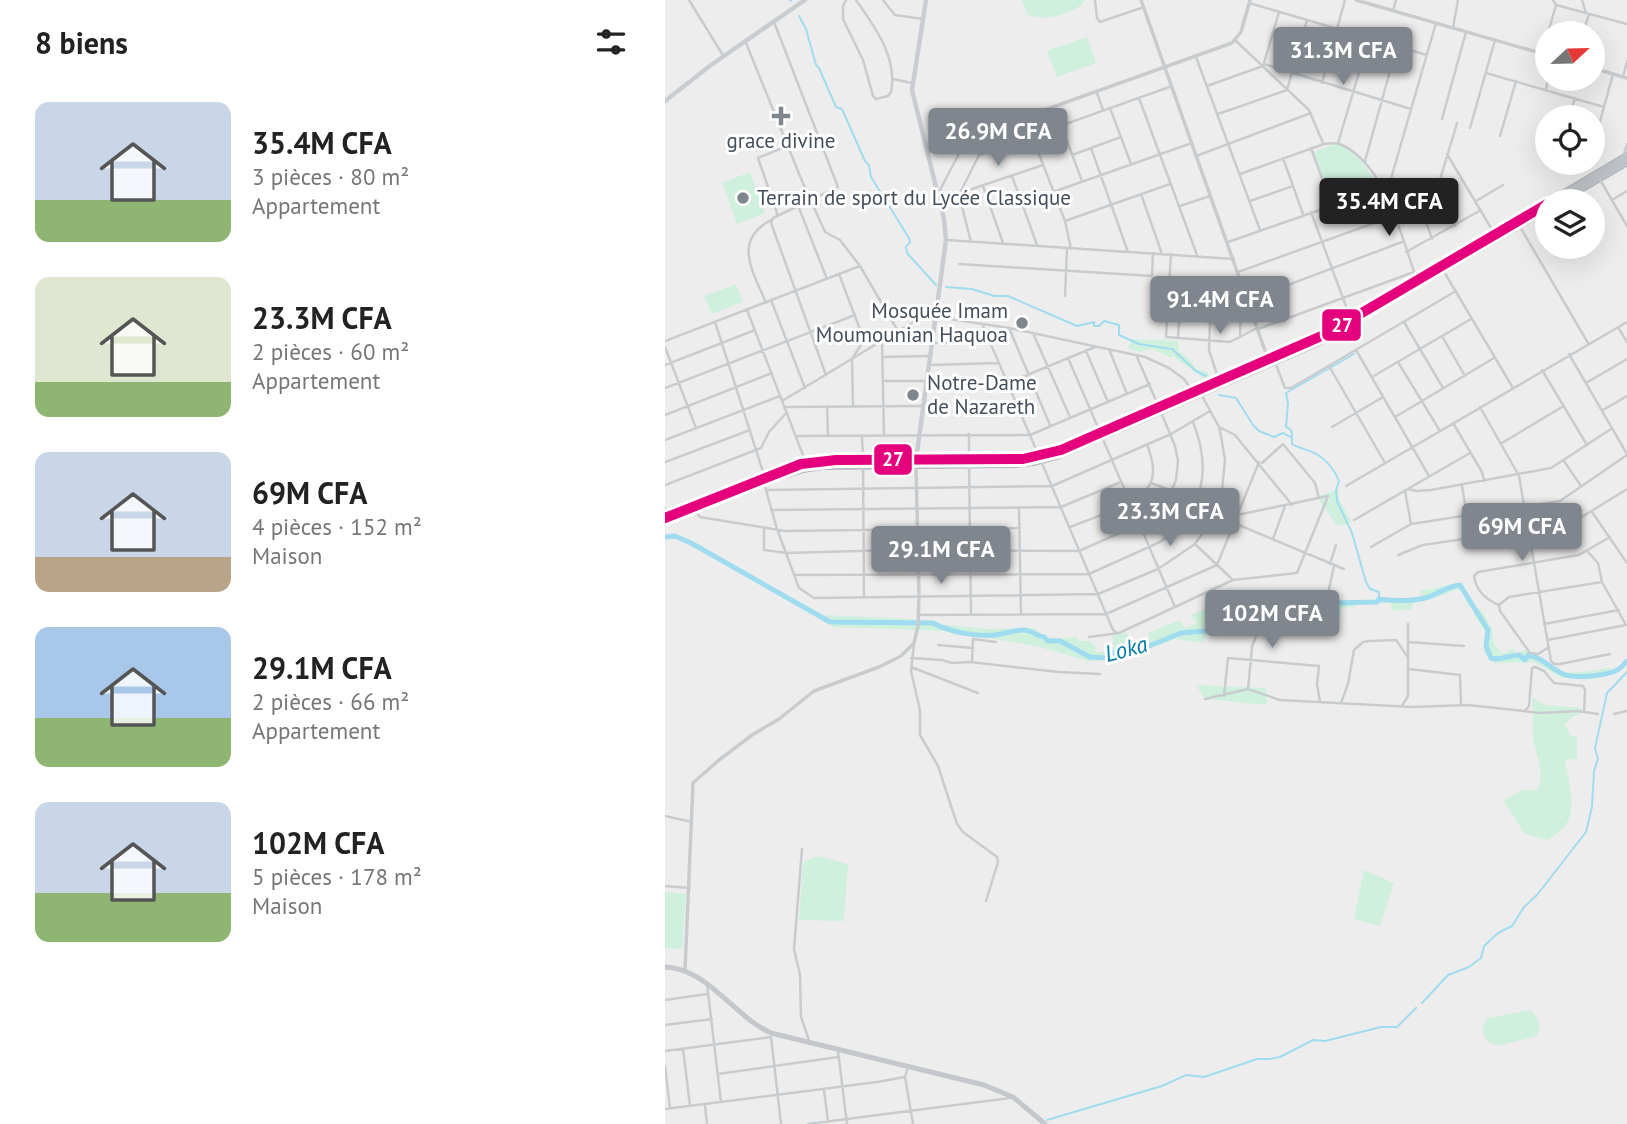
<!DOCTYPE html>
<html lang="fr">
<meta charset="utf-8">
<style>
:root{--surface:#fff;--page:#f6f6f6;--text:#222;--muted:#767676;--accent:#7f868e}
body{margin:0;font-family:"PT Sans",sans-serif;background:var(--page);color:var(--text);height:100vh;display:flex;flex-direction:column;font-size:26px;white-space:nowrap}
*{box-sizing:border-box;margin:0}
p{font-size:23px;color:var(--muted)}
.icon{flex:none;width:38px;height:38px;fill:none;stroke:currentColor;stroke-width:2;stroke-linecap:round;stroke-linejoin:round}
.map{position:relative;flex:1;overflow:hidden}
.drawer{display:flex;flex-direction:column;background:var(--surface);width:665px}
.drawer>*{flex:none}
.needle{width:46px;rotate:68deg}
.tools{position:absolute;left:870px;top:21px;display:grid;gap:14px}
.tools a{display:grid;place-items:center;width:70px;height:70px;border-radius:50%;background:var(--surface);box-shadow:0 7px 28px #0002;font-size:35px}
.price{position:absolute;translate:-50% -60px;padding:0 16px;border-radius:7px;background:var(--accent);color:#fff;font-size:23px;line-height:46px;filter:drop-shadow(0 2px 4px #0008)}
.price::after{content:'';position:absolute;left:50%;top:42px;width:21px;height:16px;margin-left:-10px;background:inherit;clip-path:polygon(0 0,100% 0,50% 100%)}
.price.current{background:#222;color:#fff}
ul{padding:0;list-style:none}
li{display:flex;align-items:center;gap:21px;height:175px;padding:0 35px}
li span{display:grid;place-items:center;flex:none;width:196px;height:140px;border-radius:14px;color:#555}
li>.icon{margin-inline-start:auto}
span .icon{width:84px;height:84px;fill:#fffc;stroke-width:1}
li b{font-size:30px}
h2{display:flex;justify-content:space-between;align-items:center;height:84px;padding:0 35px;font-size:30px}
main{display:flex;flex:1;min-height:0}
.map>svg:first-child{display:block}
.green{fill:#cff0dd}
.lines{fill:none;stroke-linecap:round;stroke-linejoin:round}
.stream{stroke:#a0dcf0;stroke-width:2}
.river{stroke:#a0dcf0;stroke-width:5}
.trunk-casing{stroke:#b1b6be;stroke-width:8}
.minor{stroke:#c9ccce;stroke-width:2.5}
.tertiary{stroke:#c9ccce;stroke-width:3.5}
.secondary{stroke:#c9cdd1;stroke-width:4.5}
.primary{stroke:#c4c8cc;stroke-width:5}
.trunk{stroke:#bec3c8;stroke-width:6}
.bus-1-casing{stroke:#fff;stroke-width:16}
.bus-1{stroke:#e5007d;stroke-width:10}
.poi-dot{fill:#7f868e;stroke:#fff;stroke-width:2.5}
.labels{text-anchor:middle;stroke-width:6;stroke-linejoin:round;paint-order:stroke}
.poi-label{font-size:21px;fill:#434e5b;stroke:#fff;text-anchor:start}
.water-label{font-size:23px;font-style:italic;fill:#027ca8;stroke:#fff}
.line-badge{stroke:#fff;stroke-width:2.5}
.badge-label{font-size:19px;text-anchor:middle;font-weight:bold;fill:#fff}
</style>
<main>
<section class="drawer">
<h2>8 biens<svg class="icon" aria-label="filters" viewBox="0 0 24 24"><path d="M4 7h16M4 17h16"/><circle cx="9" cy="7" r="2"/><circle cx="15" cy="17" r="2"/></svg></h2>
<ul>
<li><span style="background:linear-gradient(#c9d6e8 70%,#8fb573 0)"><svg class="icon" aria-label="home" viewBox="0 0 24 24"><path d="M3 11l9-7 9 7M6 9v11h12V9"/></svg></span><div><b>35.4M CFA</b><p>3 pièces · 80 m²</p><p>Appartement</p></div></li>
<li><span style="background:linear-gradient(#dfe7d0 75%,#8fb573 0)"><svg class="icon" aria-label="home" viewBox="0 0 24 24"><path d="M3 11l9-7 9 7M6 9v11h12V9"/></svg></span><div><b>23.3M CFA</b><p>2 pièces · 60 m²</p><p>Appartement</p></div></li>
<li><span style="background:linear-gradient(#c9d6e8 75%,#b9a48a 0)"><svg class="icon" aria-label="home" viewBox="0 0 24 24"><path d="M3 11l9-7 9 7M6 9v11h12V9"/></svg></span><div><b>69M CFA</b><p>4 pièces · 152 m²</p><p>Maison</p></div></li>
<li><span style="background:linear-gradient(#a9c7e8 65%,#8fb573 0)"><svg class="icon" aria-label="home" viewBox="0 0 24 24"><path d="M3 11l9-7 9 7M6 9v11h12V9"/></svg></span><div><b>29.1M CFA</b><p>2 pièces · 66 m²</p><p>Appartement</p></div></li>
<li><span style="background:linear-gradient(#c9d6e8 65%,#8fb573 0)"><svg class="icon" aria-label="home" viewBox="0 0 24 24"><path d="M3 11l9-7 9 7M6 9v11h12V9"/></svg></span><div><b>102M CFA</b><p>5 pièces · 178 m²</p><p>Maison</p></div></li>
</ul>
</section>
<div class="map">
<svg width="962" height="1124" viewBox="0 0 962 1124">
<rect width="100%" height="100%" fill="#eeeded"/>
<path class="green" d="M357 0H420C413 14 375 23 362 14Z
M422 37 431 63 392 77 382 51Z
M675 142 697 162 713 186 668 204 649 152Z
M85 172 100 213 72 224 57 183Z
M71 284 78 302 47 314 39 296Z
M467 339 513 341 514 351 524 359 531 369 542 372 546 379 542 381 508 356 506 358 487 349 475 352 463 348Z
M673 489 674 499 687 523 673 526 655 502 654 496Z
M794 583 808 605 803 607 798 591 791 589 782 594 748 603 747 609 727 611 726 603 712 604V598L745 600 756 596 755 591Z
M617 595C642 596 664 600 688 603L689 607 676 608 675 622 665 623V610L662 609 640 612 615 606 597 611 595 602Z
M815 608 827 628 828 642 837 654 848 649 851 653 860 650 901 673 929 671 945 667 946 675 930 679H912L896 677 869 662 830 663 823 658 819 652 820 631 808 613Z
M538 610 545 614 559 615 564 623 542 634 538 643 510 639 456 659 423 661 371 646 282 631 168 627 160 615 248 619 251 622 323 629 370 628C380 642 396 638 412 637L413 641H425L430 646 431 653 449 648 447 635 462 633 467 643 484 638 483 633 514 620 521 628 532 623 525 615Z
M531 685 601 688 602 705 540 699Z
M867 697 880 705 916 708V714L909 716 900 724 905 736 912 737V758L900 760C903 780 913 808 900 826 896 832 888 836 883 840L860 834 838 800 858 790H872C882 774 869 753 868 736 868 723 868 710 867 697Z
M153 856 183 864 179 921 134 920 138 862Z
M699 870 729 883 715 926 689 919Z
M0 892 21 894 17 949 0 948Z
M865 1010C873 1015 876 1027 873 1036L832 1046 822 1041C817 1033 815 1024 824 1018Z"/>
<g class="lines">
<path class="stream" d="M125 0 126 1
M134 16 141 29 151 65 154 68 171 107 177 109 200 161 204 165 206 177 244 238 245 243 241 246 242 253 271 285
M281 287 307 289 329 296H343L412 326 429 322V326H434L439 321 454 325V335L474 344 507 349 531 371 541 376
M554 395 571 398 588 425 594 431 609 437 618 433 627 438V444C635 449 646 450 653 455 662 461 670 471 674 481L671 490 672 501 687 533 701 582 705 589 714 592V599
M627 436 626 430 621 427 623 404 621 393 689 354
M757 1003 783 975 804 967 816 958 819 946 833 933 847 926 859 907 872 895 921 832 927 807 929 771 933 759 930 748 942 693 962 672
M382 1120 497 1086 521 1075 539 1077 592 1059H604L615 1057 648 1040 660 1041 716 1027H732L751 1008"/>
<path class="river" d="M0 537 10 536 26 543 165 622 268 623C284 632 312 637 330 635 339 634 349 630 358 630 367 630 371 636 379 637L383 641H395L425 657 441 658 450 652 479 648 516 633 541 631 562 621 588 615 605 604 611 607 627 603 634 606 639 605 641 609 653 610 664 603 712 602 714 599C730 601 748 602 764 597 774 593 783 586 795 585L823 630 821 646 826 658C836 661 844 655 854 655L860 660 863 655C877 657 885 668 898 674 909 679 943 676 954 669 957 667 959 664 962 661
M601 605C608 596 613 600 622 603"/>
<defs>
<path id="trunk" d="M886 201 962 156
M895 201 962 162
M119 475 138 469 157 466 350 464 369 462 392 456 654 342 882 209
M0 518 136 464 171 460 358 459 396 450 661 334 882 204"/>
</defs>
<use href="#trunk" class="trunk-casing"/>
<path class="minor" d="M24 0 59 57
M181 0 178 6V19L198 60 208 96 211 99 223 96 226 92C233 58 210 27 191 0
M218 0 230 15 258 19
M430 0 432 18 435 22 479 7
M917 0 921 13
M584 3 762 55
M891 5 962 24
M728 11 731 0
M109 22 173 187 108 218 106 223 161 375
M788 28 793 0
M883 33 891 5 888 0
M918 33 924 14
M571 41 644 110 658 143
M81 43 137 181 160 232 175 240 195 266 233 331
M877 53 882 35
M531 57 595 230
M599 64 746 109
M821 73 939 107
M958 77 962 61
M228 79 247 83
M657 83 680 0
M542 86 598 66 614 12
M881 89 883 79
M432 93 438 110
M474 98 532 255
M445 108 466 164
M553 114 622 90 642 20
M904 117 910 98
M360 118 400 221 406 249
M777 119 801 32
M396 125 417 181
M805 128 830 40
M835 136 851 81
M673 143 704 39
M928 147 948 74
M426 148 463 252
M646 148 667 206
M125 150 154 138
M782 154 829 233
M407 155 456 137
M531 156 646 113
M958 157 962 144
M618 158 638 214
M700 161 732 46
M575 174 659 144C664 144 671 142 675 144 721 164 736 237 752 280
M347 176 372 245
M934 178 962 226
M318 186 338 243
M388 192 527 143
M295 193 378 165
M273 194 302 138
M476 194 497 254
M753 199 767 239
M947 200 962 191
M585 201 628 186
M811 201 838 185
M515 206 545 196
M134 208 162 279
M726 208 771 193
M646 212 685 317
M113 216 93 158 122 146
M400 221 505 184
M854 225 923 343
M790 226 771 193 792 123
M282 240 569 259
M306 242 294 195 314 155 507 86
M563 242 718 188 725 182 771 23
M741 252 816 210
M506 254 501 337 565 342 592 328
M294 264 487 276 488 253
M778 270 848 388
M573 272 729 216
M174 274 199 340 208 345
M504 291 581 295
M546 293 544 350 553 378
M400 296 402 249
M106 300 140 388
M583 300 737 242
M101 303C88 271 67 241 106 220
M82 310 141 463
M272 317 344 328 480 357 504 368 519 379 528 392
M50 322 100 478
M739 322 778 388
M318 326 373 454
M953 327 962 342
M344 328 385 425
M593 329 749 272
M368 333 405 417
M777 336 800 376
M513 337 516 292
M575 337 576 295
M0 341 195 266
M217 341 219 436
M268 343 324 342
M0 347 31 428
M444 349 462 394
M691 350 764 476
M421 351 443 402
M904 354 962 454
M218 357 264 356
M472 357 493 405
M403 358 435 432
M610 362 620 388H626L791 291
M733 362 775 431
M0 365 90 330
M265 365 334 363
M664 366 720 463
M877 370 922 445
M707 377 806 319
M219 381H261
M343 383 430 347
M921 383 962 359
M0 388 190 315
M117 401 233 331 272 309
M162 406 163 435
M188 406 187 359 199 340
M120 407 259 406
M815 407 854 476 886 661 889 664H895L945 654
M938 410 962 396
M0 415 107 373
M730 417 829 358
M788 423 817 472 819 481
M554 427 570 435 627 505
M667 427 718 397
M131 436 365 435 485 384
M197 436 198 457
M437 437 510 607
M0 440 115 396
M837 443 897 407
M304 459V434
M376 461 448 630 452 633
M899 461 916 486
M0 462 85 430
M597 463 618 444 650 483 654 498
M304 464 306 615
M198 465 199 595
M99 483 112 529 134 588 149 598 433 594 493 569 530 544 547 520 557 491 560 460 556 436 554 427 536 394
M486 483 572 515 663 496
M0 485 96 448 104 432 122 412
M681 486 962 322
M797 486 802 516
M744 489 751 491 766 490 886 468 946 429
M101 490 387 486 506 434 545 411
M740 491 746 524
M354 509 356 614
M29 510 35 517 120 531 355 528
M106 510 396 507 456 482
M927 512 962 563
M689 520 805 453
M569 523 679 569
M99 527V550L122 553 230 550 414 551 486 519 503 499 511 480 513 461 510 446 496 412
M405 527C424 519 478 503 486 482 491 470 486 456 482 444
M608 539 620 506
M530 544 568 580
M706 547 746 524 895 501 962 455
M733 555 758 545 907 523 962 489
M665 564 671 545
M129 575 424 574 495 542C539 513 547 469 528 422
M663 593 669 566
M834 605 844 597 937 582
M253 615 441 614 552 565 594 462
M879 624 954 610
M424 637 454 633 568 580 632 573 663 496
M883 640 961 625 937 582 933 563 923 552
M743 642 799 646
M249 644 246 671 255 710V735L273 766 292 824 298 832 332 857 333 862 321 901
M273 645 308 648
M884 647 873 654 865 653 835 611 834 605C821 600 811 590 809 576L813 572 914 555 945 537
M246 658 277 660 287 663 305 662 394 672 435 674
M307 662 308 639 331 642
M246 667 313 693
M744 669 795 675 796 705
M583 689 587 647 591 636 590 617
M559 696 563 658 654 666 652 684 655 702
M540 699 583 689 615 700 747 707 803 705 876 713 913 711 933 714
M676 703 683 684 689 650 698 642 705 641 731 640 742 656
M737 706 743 696V624
M860 711 864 706 867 668 870 667 879 671 889 683 918 686 920 690 919 712
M949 714 962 711
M0 816 27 822
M137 849 129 949 135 975 136 1017 144 1040
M0 886 25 888
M42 984 56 1102
M0 1000 42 994
M0 1025 47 1019
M106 1037 116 1124
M18 1049 25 1106
M0 1051 106 1037
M173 1051 182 1124
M0 1066 5 1108
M243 1067 240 1077 248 1124
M53 1074 173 1057
M159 1090 163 1121
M40 1105 42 1124
M0 1109 212 1082 240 1077
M143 1124 345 1098"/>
<path class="tertiary" d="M476 0 603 359
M691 0 882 55
M928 68 962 78
M262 152 567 43 576 32 585 0
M0 509 7 519
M20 970 28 783 54 760 87 735 114 719 149 691 214 667 236 656 249 643 253 626 254 596 251 466"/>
<path class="secondary" d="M0 101 46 65 140 0
M251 460 281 240 279 219 247 90 261 0"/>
<path class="primary" d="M0 967C44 969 68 1016 106 1033L319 1085 348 1097 380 1124"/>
<use href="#trunk" class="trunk"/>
<defs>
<path id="bus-1" d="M0 518 136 464 171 460 358 459 396 450 661 334 882 204"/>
</defs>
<use href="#bus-1" class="bus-1-casing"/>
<use href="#bus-1" class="bus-1"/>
</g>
<g class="poi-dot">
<path d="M112.5 105.5h7v7h7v7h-7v7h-7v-7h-7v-7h7z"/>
<circle cx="78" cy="198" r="7"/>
<circle cx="357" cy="323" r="7"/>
<circle cx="248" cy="395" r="7"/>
</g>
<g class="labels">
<g class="poi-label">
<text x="116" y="148" text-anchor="middle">grace divine</text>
<text x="92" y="205">Terrain de sport du Lycée Classique</text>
<text x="343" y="318" text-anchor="end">Mosquée Imam<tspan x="343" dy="24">Moumounian Haquoa</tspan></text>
<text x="262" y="390">Notre-Dame<tspan x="262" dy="24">de Nazareth</tspan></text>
</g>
<g class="water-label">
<text transform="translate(461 649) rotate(-15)" y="8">Loka</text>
</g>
</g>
<g class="line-badge">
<rect x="656" y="308" width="41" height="34" rx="7" fill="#e5007d"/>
<rect x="208" y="443" width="40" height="33" rx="7" fill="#e5007d"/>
</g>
<g class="badge-label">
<text x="677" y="332">27</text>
<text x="228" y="466">27</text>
</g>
</svg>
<div class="tools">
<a><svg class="needle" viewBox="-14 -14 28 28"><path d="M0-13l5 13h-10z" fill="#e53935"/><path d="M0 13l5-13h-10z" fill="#767676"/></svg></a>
<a><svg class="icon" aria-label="locate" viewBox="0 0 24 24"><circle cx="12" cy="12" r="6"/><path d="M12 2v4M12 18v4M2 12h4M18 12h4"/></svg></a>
<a><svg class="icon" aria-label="layers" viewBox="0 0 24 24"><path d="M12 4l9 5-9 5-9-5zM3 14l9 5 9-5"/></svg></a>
</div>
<b class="price" style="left:678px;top:87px">31.3M CFA</b>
<b class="price" style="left:333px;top:168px">26.9M CFA</b>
<b class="price current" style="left:724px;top:238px">35.4M CFA</b>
<b class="price" style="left:555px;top:336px">91.4M CFA</b>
<b class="price" style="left:505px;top:548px">23.3M CFA</b>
<b class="price" style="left:857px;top:563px">69M CFA</b>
<b class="price" style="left:276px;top:586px">29.1M CFA</b>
<b class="price" style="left:607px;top:650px">102M CFA</b>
</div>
</main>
